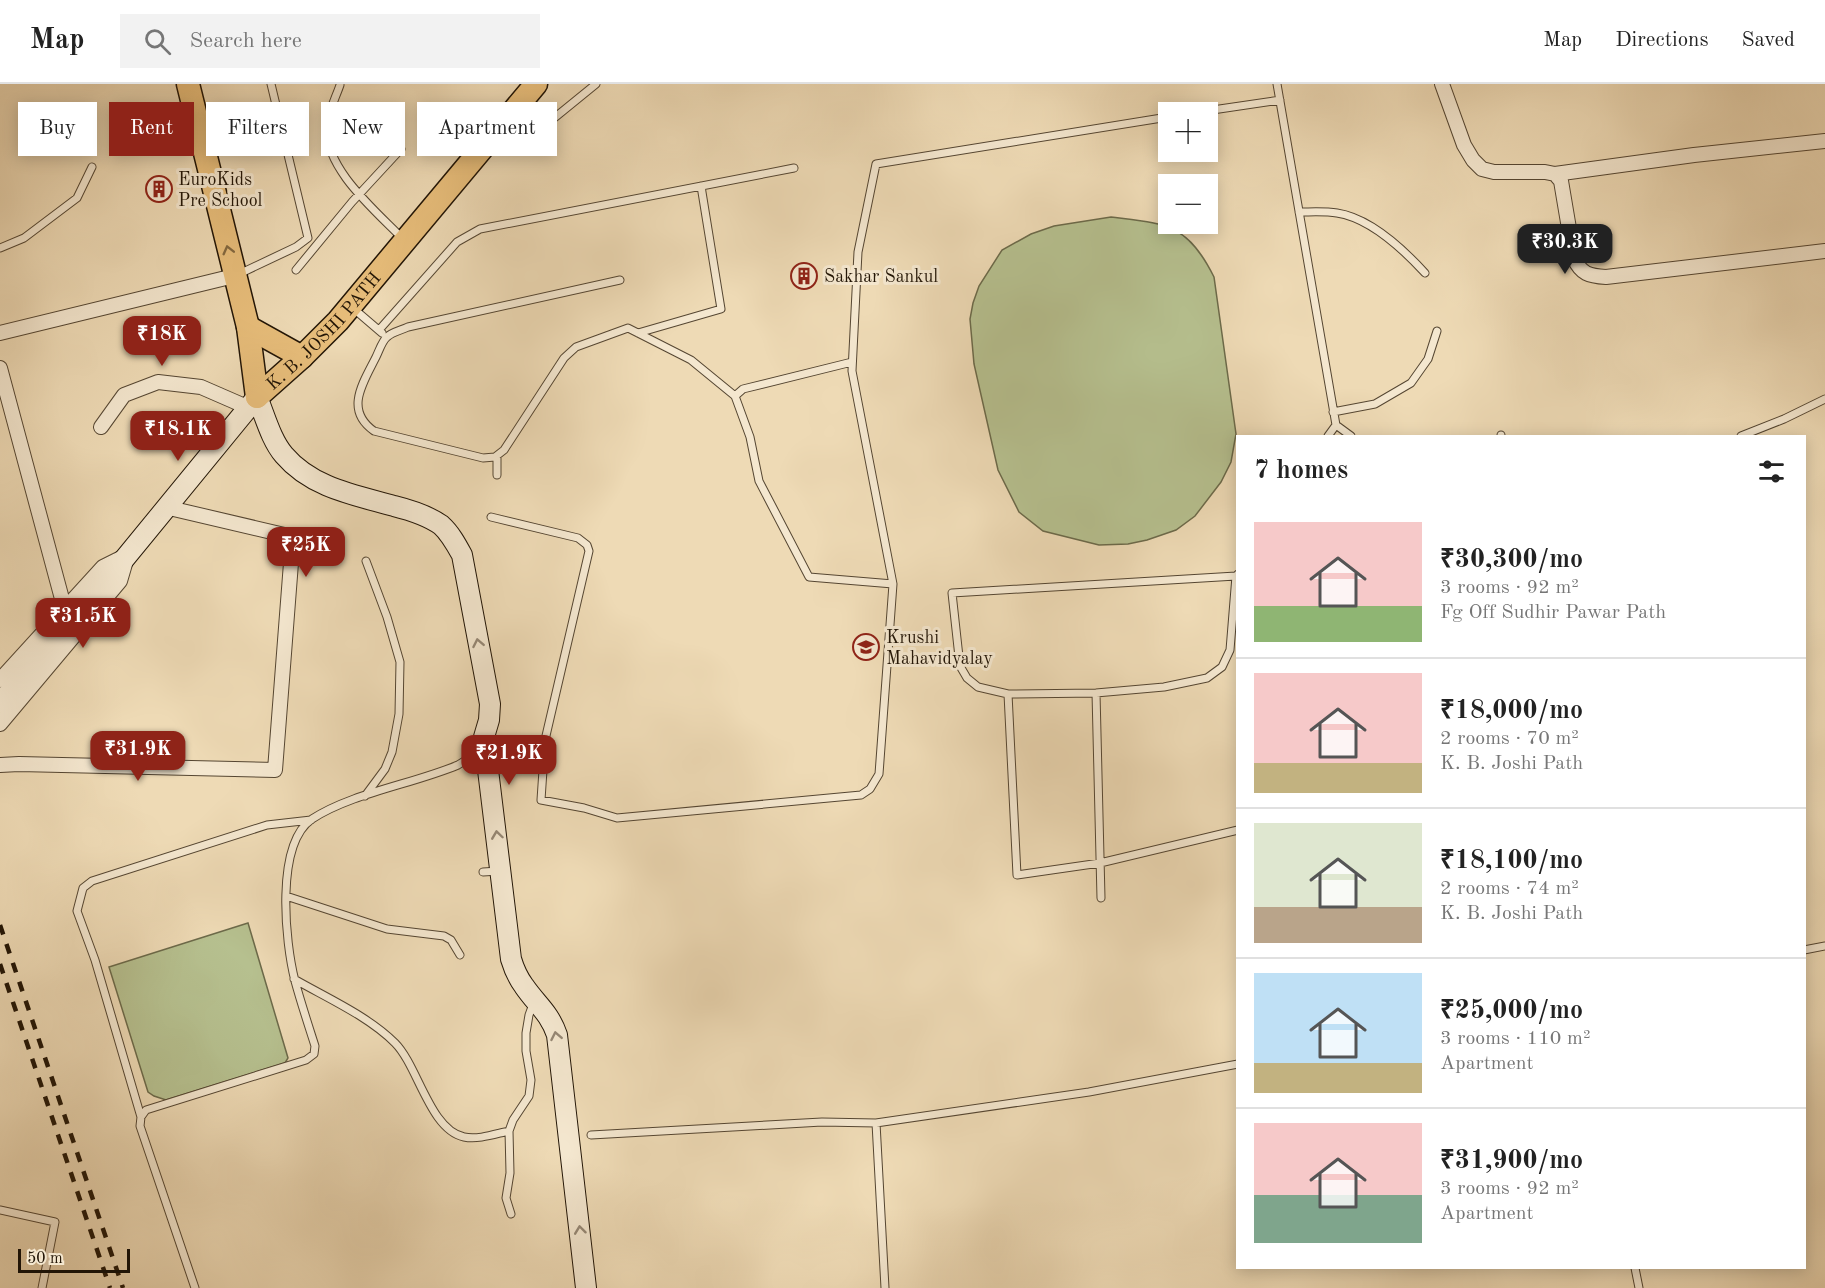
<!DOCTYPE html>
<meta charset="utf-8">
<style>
:root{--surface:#fff;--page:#f2f2f2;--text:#222;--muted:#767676;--line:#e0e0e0;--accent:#8f2418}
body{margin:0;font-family:"Old Standard TT",serif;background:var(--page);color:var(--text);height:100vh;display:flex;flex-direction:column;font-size:22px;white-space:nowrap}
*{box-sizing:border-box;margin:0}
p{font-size:20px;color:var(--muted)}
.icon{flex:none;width:33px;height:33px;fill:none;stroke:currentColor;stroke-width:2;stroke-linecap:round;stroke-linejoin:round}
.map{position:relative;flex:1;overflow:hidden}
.sheet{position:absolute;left:1236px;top:351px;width:570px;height:834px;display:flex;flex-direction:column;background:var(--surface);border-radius:0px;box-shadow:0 3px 15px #0003}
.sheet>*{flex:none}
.guide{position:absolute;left:18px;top:18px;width:570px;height:54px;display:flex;gap:12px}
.buttons{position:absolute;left:1158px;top:18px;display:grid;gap:12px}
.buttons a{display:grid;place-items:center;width:60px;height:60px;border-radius:0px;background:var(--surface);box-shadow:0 3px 15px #0003;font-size:30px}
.scale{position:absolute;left:18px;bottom:15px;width:112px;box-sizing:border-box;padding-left:6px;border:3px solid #221506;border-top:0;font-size:16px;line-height:21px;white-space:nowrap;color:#221506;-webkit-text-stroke:4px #f4e7cf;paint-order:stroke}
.price{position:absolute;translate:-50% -51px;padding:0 14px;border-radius:12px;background:var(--accent);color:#fff;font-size:20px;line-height:39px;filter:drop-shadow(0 2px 3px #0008)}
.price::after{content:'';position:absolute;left:50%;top:36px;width:18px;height:14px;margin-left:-9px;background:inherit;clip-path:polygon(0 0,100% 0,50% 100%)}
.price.selected{background:#222;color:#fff}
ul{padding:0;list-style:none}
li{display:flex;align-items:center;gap:18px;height:150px;padding:0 18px}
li+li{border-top:2px solid var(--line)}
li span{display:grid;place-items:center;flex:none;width:168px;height:120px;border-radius:0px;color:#555}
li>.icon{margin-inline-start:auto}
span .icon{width:72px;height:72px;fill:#fffc;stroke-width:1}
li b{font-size:26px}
h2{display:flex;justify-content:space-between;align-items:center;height:72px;padding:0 18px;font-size:26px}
.chip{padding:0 21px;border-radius:0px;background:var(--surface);box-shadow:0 3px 15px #0003;font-size:21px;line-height:54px}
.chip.selected{background:var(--accent);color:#fff}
header{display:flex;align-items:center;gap:36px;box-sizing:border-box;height:84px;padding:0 30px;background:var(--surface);border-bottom:2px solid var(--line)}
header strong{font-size:28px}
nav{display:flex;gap:33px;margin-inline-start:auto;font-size:21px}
.search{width:420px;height:54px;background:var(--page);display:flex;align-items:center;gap:15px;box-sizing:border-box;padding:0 21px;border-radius:0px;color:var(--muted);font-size:22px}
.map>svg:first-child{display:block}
.green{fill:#b6c08f;stroke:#6c6a4a;stroke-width:1.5}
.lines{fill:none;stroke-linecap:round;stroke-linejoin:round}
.lane-casing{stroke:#554632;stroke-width:9}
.street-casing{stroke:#554632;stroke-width:16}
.secondary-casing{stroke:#221506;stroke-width:22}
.primary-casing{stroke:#221506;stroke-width:25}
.lane{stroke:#f4e7cf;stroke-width:7}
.street{stroke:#f4e7cf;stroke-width:14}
.secondary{stroke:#f4e7cf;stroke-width:20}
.primary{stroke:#e7bd7a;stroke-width:22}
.rail{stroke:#221506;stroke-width:4.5;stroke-dasharray:10 10;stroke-linecap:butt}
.oneway{stroke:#846940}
.oneway2{stroke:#968875}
.labels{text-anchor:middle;stroke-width:6;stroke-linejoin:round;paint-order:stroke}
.poi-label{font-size:18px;fill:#221506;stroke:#f4e7cf;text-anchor:start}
.street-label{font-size:18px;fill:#221506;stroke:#f4e7cf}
</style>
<header>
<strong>Map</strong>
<div class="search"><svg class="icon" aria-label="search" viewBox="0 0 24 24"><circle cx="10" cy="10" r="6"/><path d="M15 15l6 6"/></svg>Search here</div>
<nav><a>Map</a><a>Directions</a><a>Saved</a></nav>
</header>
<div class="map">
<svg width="1825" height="1204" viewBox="0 0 1825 1204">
<rect width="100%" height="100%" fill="#eedab5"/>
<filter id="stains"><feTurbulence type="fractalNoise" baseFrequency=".00333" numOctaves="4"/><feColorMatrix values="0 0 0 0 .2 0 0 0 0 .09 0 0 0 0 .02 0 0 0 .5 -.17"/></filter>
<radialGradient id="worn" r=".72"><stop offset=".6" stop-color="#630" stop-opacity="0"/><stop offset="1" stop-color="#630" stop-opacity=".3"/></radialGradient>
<path class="green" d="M1111 133C1166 140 1187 139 1214 193L1236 350 1231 378 1221 398 1195 432 1176 446 1147 456 1128 460 1099 461 1043 447 1019 428 998 386 974 280 970 235 973 219 979 202 1002 166 1031 150 1054 142Z
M248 839 288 974 285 979 166 1016 154 1012 148 1008 109 883Z"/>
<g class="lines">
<defs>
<path id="lane" d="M1277 0 1336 341 1351 352
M340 1C336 13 328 28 327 41 323 84 376 127 403 155
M1199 28 1280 16
M514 33 526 40 553 35 596 0
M1299 128C1311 128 1325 127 1337 129 1370 134 1403 165 1425 189
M0 164 24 154 77 114 92 83
M296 186 352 118 401 65
M239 190 296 163 308 154 271 0
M620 196 408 243C402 246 392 248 387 253 382 257 379 267 376 273 363 299 344 326 374 347L483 374 495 373 504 366 564 274 576 263 628 244 691 276 735 312 750 353 759 397 809 493 893 500
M354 225 382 249
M379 246 457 158 480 145 794 84
M638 249 721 225 701 102
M735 312 743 305 852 278
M1333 328 1375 320 1411 299 1428 275 1437 247
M1501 351V352
M1328 352 1336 341
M1741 352 1784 335 1825 315
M497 391V372
M491 433 578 454 587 461 589 467 545 656 541 716 584 724 617 734 861 711 870 705 879 690 893 500 852 287 858 168 876 80 1168 33
M1238 490 1236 492 1230 566 1222 583 1207 594 1164 603 1096 609 1008 610 978 603 967 594 960 582 952 509 1236 492H1238
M1096 609 1101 814
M1008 610 1017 791 1100 779 1238 746
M365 712 385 685 392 668 399 630 400 578 387 533 366 477
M483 788 499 787
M286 812 387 845 444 852 451 856 460 871
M1804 866 1825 862
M294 895C327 914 368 932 395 959 418 982 430 1046 464 1053 478 1056 495 1050 509 1047
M141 1033 95 876 77 827 83 804 92 797 267 741 311 736
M876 1039 885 1204
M591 1051 822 1038 876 1039 1089 1008 1238 980
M0 1126 55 1138 42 1204
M511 1130 506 1114 510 1089 509 1047 513 1036 529 1012 531 996 526 967V949L529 931 533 920
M1635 1184 1639 1204
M195 1204 140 1042 141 1033 146 1026 306 976 314 970 315 962C308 940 301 919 295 897 285 858 275 760 312 735 352 709 413 700 458 681L466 676 480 661"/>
<path id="street" d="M1442 0 1464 61 1473 76 1482 85 1494 88H1545L1555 90 1561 97 1574 174C1581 190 1589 192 1606 193L1825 167
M1555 90 1694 71 1825 57
M0 249 234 192
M0 284 65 526
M101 343 124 311 158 298 201 303 247 323
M0 596 103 483 121 474
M0 640 120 497 125 480
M0 681 19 680 275 686 293 453 165 423"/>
<path id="secondary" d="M0 619 112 490 257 313C265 332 271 356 284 371 312 404 355 411 394 422 410 426 427 431 441 441 450 449 456 460 462 471L490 620 489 636 484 653 511 875C514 885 518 894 524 902 537 921 549 928 557 951L586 1204"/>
<g id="primary">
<path d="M188 0 248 243 257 313"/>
<path d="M248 243 302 273"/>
<path id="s1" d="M257 313 302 273 338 237 536 0"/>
</g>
</defs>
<use href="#lane" class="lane-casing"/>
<use href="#street" class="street-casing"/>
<use href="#secondary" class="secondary-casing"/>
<use href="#primary" class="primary-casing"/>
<use href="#lane" class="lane"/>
<use href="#street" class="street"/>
<use href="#secondary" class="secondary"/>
<use href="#primary" class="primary"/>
<path class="rail" d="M0 841 123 1204
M0 880 110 1204"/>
</g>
<defs><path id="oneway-chevron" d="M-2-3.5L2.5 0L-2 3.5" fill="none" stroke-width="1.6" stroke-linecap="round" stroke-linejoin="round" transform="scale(1.5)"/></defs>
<use class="oneway" href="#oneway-chevron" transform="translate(228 166) rotate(-104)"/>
<g class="oneway2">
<use href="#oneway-chevron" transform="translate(478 559) rotate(-101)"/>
<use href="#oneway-chevron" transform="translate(497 751) rotate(-98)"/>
<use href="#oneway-chevron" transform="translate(556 952) rotate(-101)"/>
<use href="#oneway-chevron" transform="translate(580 1146) rotate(-97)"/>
</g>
<defs>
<symbol id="building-ring" viewBox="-11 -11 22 22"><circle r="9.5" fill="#f4e7cf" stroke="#8f2418" stroke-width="1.5"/><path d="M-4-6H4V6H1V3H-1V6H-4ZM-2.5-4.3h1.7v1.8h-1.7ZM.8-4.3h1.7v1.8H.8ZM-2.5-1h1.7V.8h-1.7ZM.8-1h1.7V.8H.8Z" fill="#8f2418"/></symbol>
<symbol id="university-ring" viewBox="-11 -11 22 22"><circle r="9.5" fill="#f4e7cf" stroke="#8f2418" stroke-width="1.5"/><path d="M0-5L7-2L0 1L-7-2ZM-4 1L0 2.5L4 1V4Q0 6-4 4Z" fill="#8f2418"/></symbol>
</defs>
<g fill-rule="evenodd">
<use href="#building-ring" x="144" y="90" width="30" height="30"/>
<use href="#building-ring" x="789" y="177" width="30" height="30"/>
<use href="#university-ring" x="851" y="548" width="30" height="30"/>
</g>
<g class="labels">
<g class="poi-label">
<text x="178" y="101">EuroKids<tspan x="178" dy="21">Pre School</tspan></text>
<text x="824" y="198">Sakhar Sankul</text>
<text x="886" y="559">Krushi<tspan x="886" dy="21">Mahavidyalay</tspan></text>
</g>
<g class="street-label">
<text dy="6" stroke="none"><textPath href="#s1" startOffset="94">K. B. JOSHI PATH</textPath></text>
</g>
</g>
<rect width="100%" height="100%" filter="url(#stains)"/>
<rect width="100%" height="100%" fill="url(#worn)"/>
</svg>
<div class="buttons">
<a>+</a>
<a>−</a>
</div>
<div class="scale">50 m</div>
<b class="price selected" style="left:1565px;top:191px">₹30.3K</b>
<b class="price" style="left:162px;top:283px">₹18K</b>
<b class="price" style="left:178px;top:378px">₹18.1K</b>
<b class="price" style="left:306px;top:494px">₹25K</b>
<b class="price" style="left:83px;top:565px">₹31.5K</b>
<b class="price" style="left:138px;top:698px">₹31.9K</b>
<b class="price" style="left:509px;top:702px">₹21.9K</b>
<div class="guide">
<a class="chip">Buy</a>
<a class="chip selected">Rent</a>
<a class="chip">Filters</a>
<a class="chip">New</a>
<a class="chip">Apartment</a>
</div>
<section class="sheet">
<h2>7 homes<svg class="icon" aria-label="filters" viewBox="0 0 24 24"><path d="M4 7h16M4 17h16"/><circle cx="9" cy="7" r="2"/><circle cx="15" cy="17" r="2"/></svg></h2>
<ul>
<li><span style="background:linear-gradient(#f6c9c9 70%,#8fb573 0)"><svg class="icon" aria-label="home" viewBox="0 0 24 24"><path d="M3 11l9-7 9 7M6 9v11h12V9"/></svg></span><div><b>₹30,300/mo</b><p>3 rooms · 92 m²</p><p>Fg Off Sudhir Pawar Path</p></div></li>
<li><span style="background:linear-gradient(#f6c9c9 75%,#c2b280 0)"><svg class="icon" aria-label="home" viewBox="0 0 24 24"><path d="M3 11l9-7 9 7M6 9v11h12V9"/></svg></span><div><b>₹18,000/mo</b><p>2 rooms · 70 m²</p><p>K. B. Joshi Path</p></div></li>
<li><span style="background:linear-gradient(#dfe7d0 70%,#b9a48a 0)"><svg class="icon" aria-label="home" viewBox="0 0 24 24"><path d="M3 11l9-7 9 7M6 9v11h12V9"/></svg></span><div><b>₹18,100/mo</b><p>2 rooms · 74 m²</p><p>K. B. Joshi Path</p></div></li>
<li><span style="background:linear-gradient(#bfe0f5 75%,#c2b280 0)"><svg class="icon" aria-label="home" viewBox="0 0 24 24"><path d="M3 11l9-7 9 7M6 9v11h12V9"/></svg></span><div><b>₹25,000/mo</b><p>3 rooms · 110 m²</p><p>Apartment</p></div></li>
<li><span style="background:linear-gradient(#f6c9c9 60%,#7fa58c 0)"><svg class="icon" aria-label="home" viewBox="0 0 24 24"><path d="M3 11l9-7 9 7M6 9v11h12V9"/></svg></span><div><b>₹31,900/mo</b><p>3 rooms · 92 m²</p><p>Apartment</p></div></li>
</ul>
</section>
</div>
